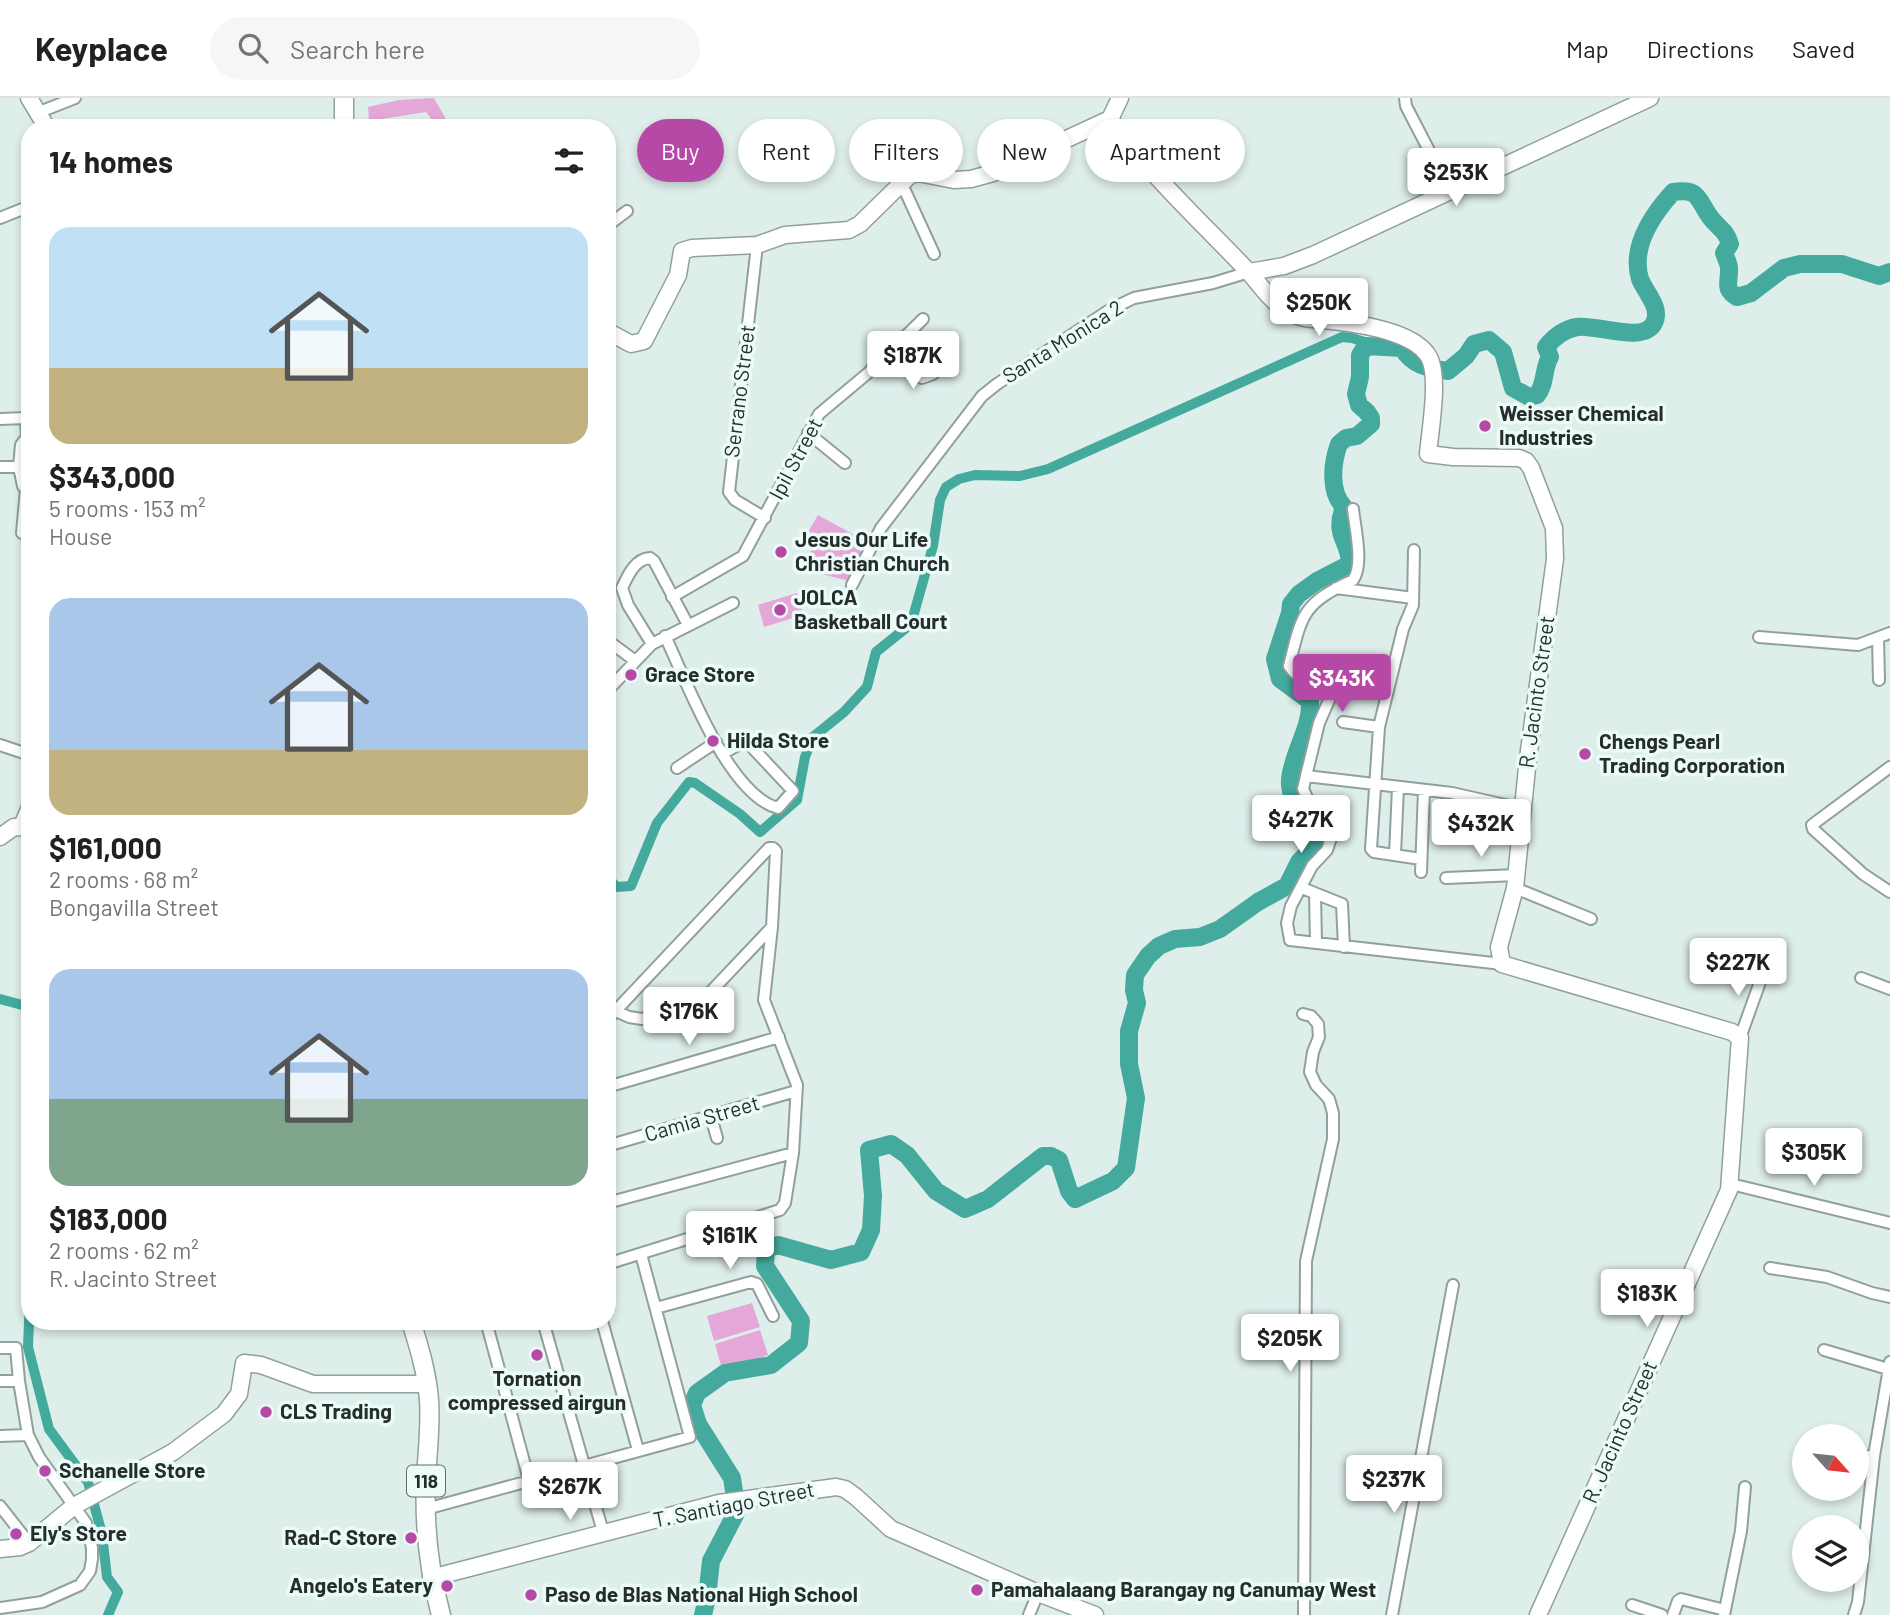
<!DOCTYPE html>
<meta charset="utf-8">
<style>
:root{--surface:#fff;--page:#f6f6f6;--text:#202124;--muted:#757577;--line:#e0e0e0;--accent:#b749a6}
body{margin:0;font-family:Barlow,sans-serif;background:var(--page);color:var(--text);height:100vh;display:flex;flex-direction:column;font-size:26px;white-space:nowrap}
*{box-sizing:border-box;margin:0}
p{font-size:23px;color:var(--muted)}
.icon{flex:none;width:38px;height:38px;fill:none;stroke:currentColor;stroke-width:2;stroke-linecap:round;stroke-linejoin:round}
.map{position:relative;flex:1;overflow:hidden}
.details{position:absolute;left:21px;top:21px;width:595px;height:1211px;display:flex;flex-direction:column;background:var(--surface);border-radius:28px;box-shadow:0 4px 10px #0003}
.details>*{flex:none}
.banner{position:absolute;left:637px;top:21px;width:665px;height:63px;display:flex;gap:14px}
.needle{width:46px;rotate:117deg}
.buttons{position:absolute;left:1792px;top:1326px;display:grid;gap:14px}
.buttons a{display:grid;place-items:center;width:77px;height:77px;border-radius:50%;background:var(--surface);box-shadow:0 4px 10px #0003;font-size:35px}
.price{position:absolute;translate:-50% -60px;padding:0 16px;border-radius:7px;background:#fff;color:#222;font-size:23px;line-height:46px;filter:drop-shadow(0 2px 4px #0008)}
.price::after{content:'';position:absolute;left:50%;top:42px;width:21px;height:16px;margin-left:-10px;background:inherit;clip-path:polygon(0 0,100% 0,50% 100%)}
.price.selected{background:var(--accent);color:#fff}
ul{padding:0;list-style:none}
li{display:grid;align-content:center;gap:14px;height:371px;padding:0 28px}
li span{display:grid;place-items:center;height:217px;border-radius:21px;color:#555}
li>.icon{margin-inline-start:auto}
span .icon{width:126px;height:126px;fill:#fffc;stroke-width:1}
li b{font-size:30px}
h2{display:flex;justify-content:space-between;align-items:center;height:84px;padding:0 28px;font-size:30px}
.pill{padding:0 24px;border-radius:32px;background:var(--surface);box-shadow:0 4px 10px #0003;font-size:24px;line-height:63px}
.pill.selected{background:var(--accent);color:#fff}
header{display:flex;align-items:center;gap:42px;box-sizing:border-box;height:98px;padding:0 35px;background:var(--surface);border-bottom:2px solid var(--line)}
header strong{font-size:33px}
nav{display:flex;gap:38px;margin-inline-start:auto;font-size:24px}
.search{width:490px;height:63px;background:var(--page);display:flex;align-items:center;gap:18px;box-sizing:border-box;padding:0 24px;border-radius:38px;color:var(--muted);font-size:26px}
.map>svg:first-child{display:block}
.green{fill:#e4a7d8}
.lines{fill:none;stroke-linecap:round;stroke-linejoin:round}
.canal{stroke:#44aa9d;stroke-width:10}
.river{stroke:#44aa9d;stroke-width:18}
.street-casing{stroke:#91a09e;stroke-width:14}
.secondary-casing{stroke:#91a09e;stroke-width:19}
.primary-casing{stroke:#91a09e;stroke-width:21}
.street{stroke:#fff;stroke-width:10}
.secondary{stroke:#fff;stroke-width:16}
.primary{stroke:#fff;stroke-width:18}
.poi-dot{fill:#b749a6;stroke:#ebfbf8;stroke-width:2.5}
.labels{text-anchor:middle;stroke-width:7;stroke-linejoin:round;paint-order:stroke}
.shield{fill:#ebfbf8;stroke:#626b69;stroke-width:2}
.shield-label{font-size:19px;font-weight:bold;fill:#272d2c}
.street-label{font-size:21px;fill:#272d2c;stroke:#ebfbf8}
.poi-label{font-size:21px;font-weight:bold;fill:#272d2c;stroke:#ebfbf8;text-anchor:start}
</style>
<header>
<strong>Keyplace</strong>
<div class="search"><svg class="icon" aria-label="search" viewBox="0 0 24 24"><circle cx="10" cy="10" r="6"/><path d="M15 15l6 6"/></svg>Search here</div>
<nav><a>Map</a><a>Directions</a><a>Saved</a></nav>
</header>
<div class="map">
<svg width="1890" height="1517" viewBox="0 0 1890 1517">
<rect width="100%" height="100%" fill="#deeeeb"/>
<path class="green" d="M434 0 451 30H432L430 19 426 14 369 23 368 9 399 2Z
M818 417 869 445 849 483 802 471 814 446 804 441Z
M797 495 803 517 764 529 758 507Z
M752 1205 760 1229 714 1243 707 1218Z
M760 1232 768 1257 722 1271 715 1246Z"/>
<g class="lines">
<path class="canal" d="M607 778 616 789 631 788 657 725 689 684 695 685 740 716 760 734 797 702 805 659 813 639 844 614 867 589 876 554 911 526 933 448 940 402 946 389 959 381 975 377 1020 378 1048 371 1342 239 1352 240 1377 248
M0 901 30 909
M30 1199 28 1249 49 1331 88 1384 102 1436 107 1479 118 1494 108 1517"/>
<path class="river" d="M703 1517 707 1500 711 1463 737 1413 732 1380 698 1326 692 1307 697 1295 725 1275 771 1267 799 1245 801 1223 765 1168 766 1151 778 1147 831 1162 861 1154 871 1132 873 1098 869 1052 891 1046 907 1057 936 1093 965 1111 988 1101 1043 1058H1051L1059 1062 1069 1093 1075 1101 1113 1083 1126 1070 1136 1000 1129 966V933L1137 905 1134 892 1135 877 1148 858 1159 848 1175 841 1200 839 1220 831 1258 804 1287 788 1299 764 1319 743C1318 718 1288 709 1290 682 1292 655 1312 629 1310 603L1280 581 1275 561 1290 515 1291 506 1299 496 1317 483 1350 466C1350 443 1333 438 1344 409 1329 394 1332 365 1339 346L1346 340 1357 338 1371 326V320L1367 314 1359 307 1356 296 1360 279V257L1366 248 1402 250C1413 268 1428 270 1448 273L1466 258 1474 246 1489 242 1503 254 1513 290 1529 299 1537 297C1546 286 1543 270 1550 259L1546 249C1554 239 1565 231 1577 229 1596 226 1644 246 1654 225 1662 210 1645 194 1640 181 1630 148 1653 116 1673 94 1700 90 1697 101 1710 119 1718 130 1726 132 1730 146L1724 155C1726 161 1730 167 1729 173 1729 186 1724 191 1737 199L1751 195 1784 170 1800 166H1842L1879 178 1890 174"/>
<defs>
<path id="street" d="M1405 0 1406 8 1450 93
M37 15 75 0
M901 84 934 156
M0 120 30 108
M607 128 627 113
M757 147 729 394 735 402 765 420
M890 254 922 280 933 276 941 269
M0 321 26 320 27 339 21 347 19 369
M808 335 845 365
M0 369H19L23 388 26 391
M1353 411C1355 430 1364 467 1353 482 1302 506 1302 516 1289 568 1299 584 1317 586 1330 600L1319 625 1306 678 1452 695 1523 711
M22 435 26 391
M1414 452 1413 507 1403 531 1379 629 1371 751 1374 754 1421 761
M852 487 881 430 982 298 997 286 1111 211 1134 200 1213 185 1249 174
M1336 490 1413 500
M672 499 743 458 819 316 868 275 923 221
M665 538C686 582 728 697 778 710L793 693 748 645 740 646 722 656
M1759 539 1858 547 1890 535
M1878 540 1879 582
M607 542 634 562
M652 546 628 507 622 490C628 477 635 461 650 460L654 463 688 527
M607 593 652 546 733 505
M1343 624 1379 629
M0 647 30 657
M1890 669 1812 727 1813 731 1863 776 1890 794
M677 670 716 644
M1306 678 1303 691 1308 702 1326 724 1331 740 1327 752 1312 768 1291 808 1287 825 1290 842 1502 866
M1395 757 1398 689
M1421 774 1424 692
M1446 780 1517 777
M1302 790 1342 806 1344 849
M1515 790 1591 821
M1315 795 1316 845
M1861 880 1890 891
M616 913 629 919 642 921 701 904 772 829
M1303 916 1311 918 1318 926 1319 939 1313 954 1310 974 1316 987 1329 1001 1333 1015V1041L1306 1163 1304 1517
M607 922 769 750H773L776 753 772 829 764 902 797 987 793 1055 785 1105 780 1112 607 1166
M1740 940 1765 870
M607 989 779 939
M711 1019 717 1040
M607 1048 796 993
M1731 1086 1890 1125
M607 1105 793 1055
M1770 1170 1827 1179 1872 1195 1890 1199
M656 1210 751 1184 757 1186 773 1218
M486 1223 529 1382
M543 1223 603 1434
M602 1223 638 1352
M0 1250H16L19 1283 28 1337 39 1359 86 1425 92 1450V1461L90 1473 80 1487 42 1504 0 1510
M1824 1252 1888 1271
M0 1283H19
M0 1338 28 1337
M1857 1359 1874 1358
M0 1408 29 1445
M426 1411 690 1339 641 1156
M1632 1507 1662 1517
M1029 1517 1038 1495
M1392 1517 1453 1187
M1673 1517 1678 1503 1681 1501 1725 1512
M1724 1517 1741 1433 1745 1389
M1854 1517 1858 1504 1874 1358 1890 1264"/>
<path id="secondary" d="M29 0 47 30
M1110 21C1149 76 1199 122 1246 171 1259 185 1270 203 1287 213 1300 222 1318 221 1333 223 1360 226 1410 233 1427 256 1441 274 1430 332 1428 356L1453 359 1519 360 1526 363 1531 370 1554 430 1555 461 1528 660 1515 790 1499 849 1502 866 1732 934 1740 940 1729 1092 1538 1517
M1249 174 1284 168 1313 157 1650 0
M607 233 631 246 644 243 678 177 682 153 692 150 757 147 785 137 849 132 860 126 910 77 918 75 954 82 971 81 993 75 1110 21 1120 0
M22 728 30 709
M0 739 14 729 30 730
M0 1451 20 1449 29 1445 74 1408 173 1354 224 1316 239 1296 244 1265 261 1267 313 1286H428
M431 1480 719 1405 836 1389 845 1391 856 1399 891 1431 1038 1495 1095 1517"/>
<path id="primary" d="M344 30V0
M411 1223C419 1249 427 1275 429 1302 431 1329 427 1356 426 1383 424 1429 429 1473 441 1517"/>
</defs>
<use href="#street" class="street-casing"/>
<use href="#secondary" class="secondary-casing"/>
<use href="#primary" class="primary-casing"/>
<use href="#street" class="street"/>
<use href="#secondary" class="secondary"/>
<use href="#primary" class="primary"/>
</g>
<g class="poi-dot">
<circle cx="1485" cy="328" r="7"/>
<circle cx="781" cy="454" r="7"/>
<circle cx="780" cy="512" r="7"/>
<circle cx="631" cy="577" r="7"/>
<circle cx="713" cy="643" r="7"/>
<circle cx="1585" cy="656" r="7"/>
<circle cx="537" cy="1257" r="7"/>
<circle cx="266" cy="1314" r="7"/>
<circle cx="45" cy="1373" r="7"/>
<circle cx="16" cy="1436" r="7"/>
<circle cx="411" cy="1440" r="7"/>
<circle cx="447" cy="1488" r="7"/>
<circle cx="977" cy="1492" r="7"/>
<circle cx="531" cy="1497" r="7"/>
</g>
<g class="labels">
<rect class="shield" x="407" y="1367.5" width="38" height="31" rx="5"/>
<g class="shield-label">
<text x="426" y="1390">118</text>
</g>
<g class="street-label">
<text transform="translate(1063 244) rotate(-32)" y="7">Santa Monica 2</text>
<text transform="translate(740 293) rotate(-83)" y="7">Serrano Street</text>
<text transform="translate(796 361) rotate(-62)" y="7">Ipil Street</text>
<text transform="translate(1537 594) rotate(-82)" y="7">R. Jacinto Street</text>
<text transform="translate(702 1021) rotate(-16)" y="7">Camia Street</text>
<text transform="translate(1620 1334) rotate(-66)" y="7">R. Jacinto Street</text>
<text transform="translate(734 1407) rotate(-11)" y="7">T. Santiago Street</text>
</g>
<g class="poi-label">
<text x="1499" y="323">Weisser Chemical<tspan x="1499" dy="24">Industries</tspan></text>
<text x="795" y="449">Jesus Our Life<tspan x="795" dy="24">Christian Church</tspan></text>
<text x="794" y="507">JOLCA<tspan x="794" dy="24">Basketball Court</tspan></text>
<text x="645" y="584">Grace Store</text>
<text x="727" y="650">Hilda Store</text>
<text x="1599" y="651">Chengs Pearl<tspan x="1599" dy="24">Trading Corporation</tspan></text>
<text x="537" y="1288" text-anchor="middle">Tornation<tspan x="537" dy="24">compressed airgun</tspan></text>
<text x="280" y="1321">CLS Trading</text>
<text x="59" y="1380">Schanelle Store</text>
<text x="30" y="1443">Ely's Store</text>
<text x="397" y="1447" text-anchor="end">Rad-C Store</text>
<text x="433" y="1495" text-anchor="end">Angelo's Eatery</text>
<text x="991" y="1499">Pamahalaang Barangay ng Canumay West</text>
<text x="545" y="1504">Paso de Blas National High School</text>
</g>
</g>
</svg>
<div class="buttons">
<a><svg class="needle" viewBox="-14 -14 28 28"><path d="M0-13l5 13h-10z" fill="#e53935"/><path d="M0 13l5-13h-10z" fill="#757577"/></svg></a>
<a><svg class="icon" aria-label="layers" viewBox="0 0 24 24"><path d="M12 4l9 5-9 5-9-5zM3 14l9 5 9-5"/></svg></a>
</div>
<b class="price" style="left:1456px;top:110px">$253K</b>
<b class="price" style="left:1319px;top:240px">$250K</b>
<b class="price" style="left:913px;top:293px">$187K</b>
<b class="price selected" style="left:1342px;top:616px">$343K</b>
<b class="price" style="left:1301px;top:757px">$427K</b>
<b class="price" style="left:1481px;top:761px">$432K</b>
<b class="price" style="left:1738px;top:900px">$227K</b>
<b class="price" style="left:689px;top:949px">$176K</b>
<b class="price" style="left:1814px;top:1090px">$305K</b>
<b class="price" style="left:730px;top:1173px">$161K</b>
<b class="price" style="left:1647px;top:1231px">$183K</b>
<b class="price" style="left:1290px;top:1276px">$205K</b>
<b class="price" style="left:1394px;top:1417px">$237K</b>
<b class="price" style="left:570px;top:1424px">$267K</b>
<div class="banner">
<a class="pill selected">Buy</a>
<a class="pill">Rent</a>
<a class="pill">Filters</a>
<a class="pill">New</a>
<a class="pill">Apartment</a>
</div>
<section class="details">
<h2>14 homes<svg class="icon" aria-label="filters" viewBox="0 0 24 24"><path d="M4 7h16M4 17h16"/><circle cx="9" cy="7" r="2"/><circle cx="15" cy="17" r="2"/></svg></h2>
<ul>
<li><span style="background:linear-gradient(#bfe0f5 65%,#c2b280 0)"><svg class="icon" aria-label="home" viewBox="0 0 24 24"><path d="M3 11l9-7 9 7M6 9v11h12V9"/></svg></span><div><b>$343,000</b><p>5 rooms · 153 m²</p><p>House</p></div></li>
<li><span style="background:linear-gradient(#a9c7e8 70%,#c2b280 0)"><svg class="icon" aria-label="home" viewBox="0 0 24 24"><path d="M3 11l9-7 9 7M6 9v11h12V9"/></svg></span><div><b>$161,000</b><p>2 rooms · 68 m²</p><p>Bongavilla Street</p></div></li>
<li><span style="background:linear-gradient(#a9c7e8 60%,#7fa58c 0)"><svg class="icon" aria-label="home" viewBox="0 0 24 24"><path d="M3 11l9-7 9 7M6 9v11h12V9"/></svg></span><div><b>$183,000</b><p>2 rooms · 62 m²</p><p>R. Jacinto Street</p></div></li>
</ul>
</section>
</div>
